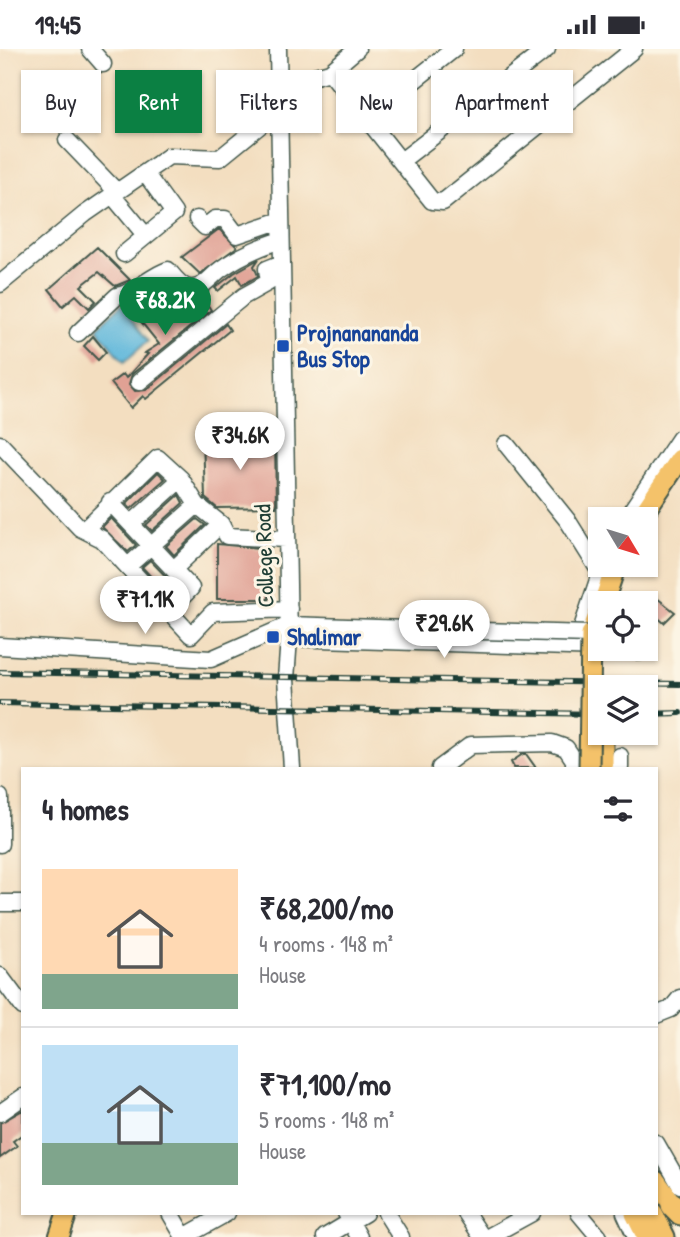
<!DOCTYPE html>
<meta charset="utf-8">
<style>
:root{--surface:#fff;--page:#f2f2f3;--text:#2b2b33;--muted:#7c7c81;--line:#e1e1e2;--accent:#0b8043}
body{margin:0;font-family:"Patrick Hand",sans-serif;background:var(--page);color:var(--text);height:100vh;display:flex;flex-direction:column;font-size:26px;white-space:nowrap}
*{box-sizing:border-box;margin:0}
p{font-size:23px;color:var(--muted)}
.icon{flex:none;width:38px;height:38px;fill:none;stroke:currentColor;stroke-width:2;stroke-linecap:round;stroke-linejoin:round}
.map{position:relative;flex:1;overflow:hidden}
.sheet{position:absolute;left:21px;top:718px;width:637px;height:448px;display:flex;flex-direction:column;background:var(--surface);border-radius:0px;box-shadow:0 2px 5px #0004}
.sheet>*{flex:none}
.hud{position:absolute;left:21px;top:21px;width:639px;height:63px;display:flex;gap:14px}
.needle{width:46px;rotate:128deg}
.fabs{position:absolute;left:588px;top:458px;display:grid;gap:14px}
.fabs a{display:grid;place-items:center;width:70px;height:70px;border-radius:0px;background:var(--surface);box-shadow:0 2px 5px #0004;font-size:35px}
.price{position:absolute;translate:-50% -60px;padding:0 16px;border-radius:24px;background:#fff;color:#222;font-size:23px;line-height:46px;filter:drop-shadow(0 2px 4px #0008)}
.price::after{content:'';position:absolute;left:50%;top:42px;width:21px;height:16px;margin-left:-10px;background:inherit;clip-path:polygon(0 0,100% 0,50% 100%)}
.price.on{background:var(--accent);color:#fff}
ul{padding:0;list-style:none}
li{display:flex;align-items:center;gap:21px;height:175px;padding:0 21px}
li+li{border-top:2px solid var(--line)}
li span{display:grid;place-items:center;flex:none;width:196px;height:140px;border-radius:0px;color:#555}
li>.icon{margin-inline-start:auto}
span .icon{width:84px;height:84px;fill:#fffc;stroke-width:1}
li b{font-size:30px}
h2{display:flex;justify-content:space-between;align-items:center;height:84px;padding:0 21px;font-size:30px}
.tag{padding:0 24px;border-radius:0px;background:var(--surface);box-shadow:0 2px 5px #0004;font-size:24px;line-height:63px}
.tag.on{background:var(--accent);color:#fff}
.status{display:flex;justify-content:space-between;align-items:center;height:49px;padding:0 35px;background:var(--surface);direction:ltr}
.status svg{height:19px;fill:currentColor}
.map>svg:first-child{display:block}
.water{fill:#5eb7db;stroke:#3e7a88;stroke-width:2}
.building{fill:#e0a194}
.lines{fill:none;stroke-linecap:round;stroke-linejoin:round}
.minor-casing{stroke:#3f5549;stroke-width:19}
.major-casing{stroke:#3f5549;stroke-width:23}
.highway-casing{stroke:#3f5549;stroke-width:26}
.minor{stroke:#fff;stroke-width:16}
.major{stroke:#f4c26a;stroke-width:19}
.highway{stroke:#f4c26a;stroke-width:23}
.rail-casing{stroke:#1f3d34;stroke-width:6}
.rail{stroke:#fcf5e5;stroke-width:3.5;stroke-dasharray:10;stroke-linecap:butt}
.minor-bridge-casing{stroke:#3f5549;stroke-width:19;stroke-linecap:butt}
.major-bridge-casing{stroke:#3f5549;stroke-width:23;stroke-linecap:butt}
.minor-bridge{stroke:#fff;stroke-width:16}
.major-bridge{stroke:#f4c26a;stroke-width:19}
.transit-dot{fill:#1a4fb4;stroke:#fcf5e5;stroke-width:2.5}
.labels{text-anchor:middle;stroke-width:6;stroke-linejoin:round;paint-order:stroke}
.transit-label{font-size:23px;font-weight:bold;fill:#164399;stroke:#fcf5e5;text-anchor:start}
.street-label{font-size:23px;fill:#1f3d34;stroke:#fcf5e5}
</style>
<div class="status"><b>19:45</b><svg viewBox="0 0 49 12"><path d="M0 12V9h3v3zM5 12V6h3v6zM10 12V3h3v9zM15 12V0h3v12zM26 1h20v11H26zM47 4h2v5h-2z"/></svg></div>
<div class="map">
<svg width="680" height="1188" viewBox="0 0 680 1188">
<rect width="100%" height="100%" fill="#fcf5e5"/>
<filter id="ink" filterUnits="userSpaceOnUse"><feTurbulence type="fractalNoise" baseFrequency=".0143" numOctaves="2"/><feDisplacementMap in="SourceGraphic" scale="14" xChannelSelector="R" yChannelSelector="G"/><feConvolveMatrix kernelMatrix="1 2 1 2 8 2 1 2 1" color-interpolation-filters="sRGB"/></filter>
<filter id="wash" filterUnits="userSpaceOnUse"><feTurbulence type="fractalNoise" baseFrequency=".00686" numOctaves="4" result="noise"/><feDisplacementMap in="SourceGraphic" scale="28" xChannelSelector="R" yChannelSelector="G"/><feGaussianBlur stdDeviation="1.57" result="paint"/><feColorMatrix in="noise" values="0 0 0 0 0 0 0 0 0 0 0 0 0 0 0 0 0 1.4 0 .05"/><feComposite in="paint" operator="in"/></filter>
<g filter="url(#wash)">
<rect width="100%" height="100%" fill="#f3dec0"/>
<path class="water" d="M122 255 148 292 124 313 97 279Z"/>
<g id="blocks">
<path class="building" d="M219 180 237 198 200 225 182 208Z
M97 198 130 231 115 237 99 223 81 237 96 252 89 259 76 246 63 257 49 240Z
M259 210 254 217 258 227 242 236 237 227 218 242 215 239 234 224Z
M157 238 169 249 176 244 186 255 191 252 199 265 207 255 211 261 132 325 129 335 135 342 146 341 226 275 230 281 146 350 143 347 131 359 111 334 123 325 126 329 148 305 145 304 159 295 138 269 143 266 133 253Z
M93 287 106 303 98 311 84 297Z
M275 387 276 458 217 459 205 449 203 388Z
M158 423 165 430 131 460 126 455Z
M179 446 183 454 152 482 146 476Z
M111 469 136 496 128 503 102 478Z
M197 470 205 476 174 506 166 497Z
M217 495 268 500 269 550H217Z
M150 511 177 539 169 547 142 518Z
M653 546 675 563 664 574 647 559Z
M523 705H526L536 719H514L511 713Z
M23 1061V1085L13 1092 17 1097 0 1109V1074Z"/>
</g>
</g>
<g filter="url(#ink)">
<use href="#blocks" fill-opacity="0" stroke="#3f5549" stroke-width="2"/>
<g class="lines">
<defs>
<path id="minor" d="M90 0 103 15
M278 0 289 589 286 630 292 719
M330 23 357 0
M278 37 330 23 432 152 443 153 634 0
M367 69 454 0
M67 91 117 143
M401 112 547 0
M112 146 146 187
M197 170 205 178 215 170H225L237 186 281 171
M124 205 174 164 145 124
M0 235 85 165 169 107 220 109 279 61
M78 284 117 247C136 244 150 227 168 221 174 228 180 237 189 239 203 241 211 227 221 220 239 207 260 198 281 191
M139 333 244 247 269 233 267 220 282 214
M0 395 80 479 102 490 191 586 213 563 289 560
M506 395 568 472 600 523
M110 453 191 539 169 562
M625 471 680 389
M131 475 181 430
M84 481 158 409 181 430 197 456 221 475 227 487 286 490
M128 517 197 456
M174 520 221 475
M289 589 600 599
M0 597 211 610 289 576 407 580
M576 597 603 516
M614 600 640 603
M440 719 471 696 552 694 566 699 574 711V719
M620 719V707
M0 748V795
M0 854H23
M0 927 23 958
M656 966 671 960 680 949
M0 1064 23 1048
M656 1094 680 1136
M170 1164 184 1188
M346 1164 359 1188
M386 1164 401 1188
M466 1164 482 1188
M579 1164 599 1188
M625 1164 636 1188
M184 1188 227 1164
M325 1188 365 1164
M488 1188 532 1164"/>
<path id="major" d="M639 471 680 410
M603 555 616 516
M591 585 600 561
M603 719V684
M656 1132 680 1166
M653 1164 665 1188
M59 1188 67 1164"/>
<path id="highway" d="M673 1156 680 1163
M637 1164 649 1188"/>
</defs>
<use href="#minor" class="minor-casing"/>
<use href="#major" class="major-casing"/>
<use href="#highway" class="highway-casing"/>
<use href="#minor" class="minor"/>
<use href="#major" class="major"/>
<use href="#highway" class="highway"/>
<defs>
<path id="rail" d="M0 623 680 635
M0 654 600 665
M646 665 680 664"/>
</defs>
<use href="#rail" class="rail-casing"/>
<use href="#rail" class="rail"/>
<defs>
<path id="minor-bridge" d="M407 580 591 585"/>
<path id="major-bridge" d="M589 719 591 585"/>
</defs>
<use href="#minor-bridge" class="minor-bridge-casing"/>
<use href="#major-bridge" class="major-bridge-casing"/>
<use href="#minor-bridge" class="minor-bridge"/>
<use href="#major-bridge" class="major-bridge"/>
</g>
</g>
<g class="transit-dot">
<rect x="276" y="290" width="14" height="14" rx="3.5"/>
<rect x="266" y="581" width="14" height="14" rx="3.5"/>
</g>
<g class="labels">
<g class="transit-label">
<text x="297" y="292">Projnanananda<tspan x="297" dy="26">Bus Stop</tspan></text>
<text x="287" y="596">Shalimar</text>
</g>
<g class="street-label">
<text transform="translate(264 507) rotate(-92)" y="8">College Road</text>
</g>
</g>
</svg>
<div class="fabs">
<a><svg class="needle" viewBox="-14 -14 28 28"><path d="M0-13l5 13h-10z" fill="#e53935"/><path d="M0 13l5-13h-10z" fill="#7c7c81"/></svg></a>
<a><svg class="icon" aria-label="locate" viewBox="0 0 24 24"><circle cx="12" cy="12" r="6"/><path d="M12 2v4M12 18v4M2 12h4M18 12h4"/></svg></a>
<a><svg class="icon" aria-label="layers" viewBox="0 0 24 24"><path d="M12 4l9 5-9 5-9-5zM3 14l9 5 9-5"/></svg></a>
</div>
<b class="price on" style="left:165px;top:288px">₹68.2K</b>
<b class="price" style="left:240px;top:423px">₹34.6K</b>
<b class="price" style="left:145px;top:587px">₹71.1K</b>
<b class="price" style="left:444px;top:611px">₹29.6K</b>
<div class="hud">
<a class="tag">Buy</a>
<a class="tag on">Rent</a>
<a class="tag">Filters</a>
<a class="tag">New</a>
<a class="tag">Apartment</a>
</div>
<section class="sheet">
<h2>4 homes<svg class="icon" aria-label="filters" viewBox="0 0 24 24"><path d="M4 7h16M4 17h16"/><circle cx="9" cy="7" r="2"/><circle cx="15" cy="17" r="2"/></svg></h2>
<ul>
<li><span style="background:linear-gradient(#ffd9b3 75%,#7fa58c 0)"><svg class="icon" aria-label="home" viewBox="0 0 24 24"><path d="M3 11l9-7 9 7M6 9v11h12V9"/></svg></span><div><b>₹68,200/mo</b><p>4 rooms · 148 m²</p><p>House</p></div></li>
<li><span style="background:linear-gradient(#bfe0f5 70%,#7fa58c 0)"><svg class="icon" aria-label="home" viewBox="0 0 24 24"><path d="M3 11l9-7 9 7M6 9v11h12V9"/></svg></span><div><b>₹71,100/mo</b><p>5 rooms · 148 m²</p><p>House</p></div></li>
</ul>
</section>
</div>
